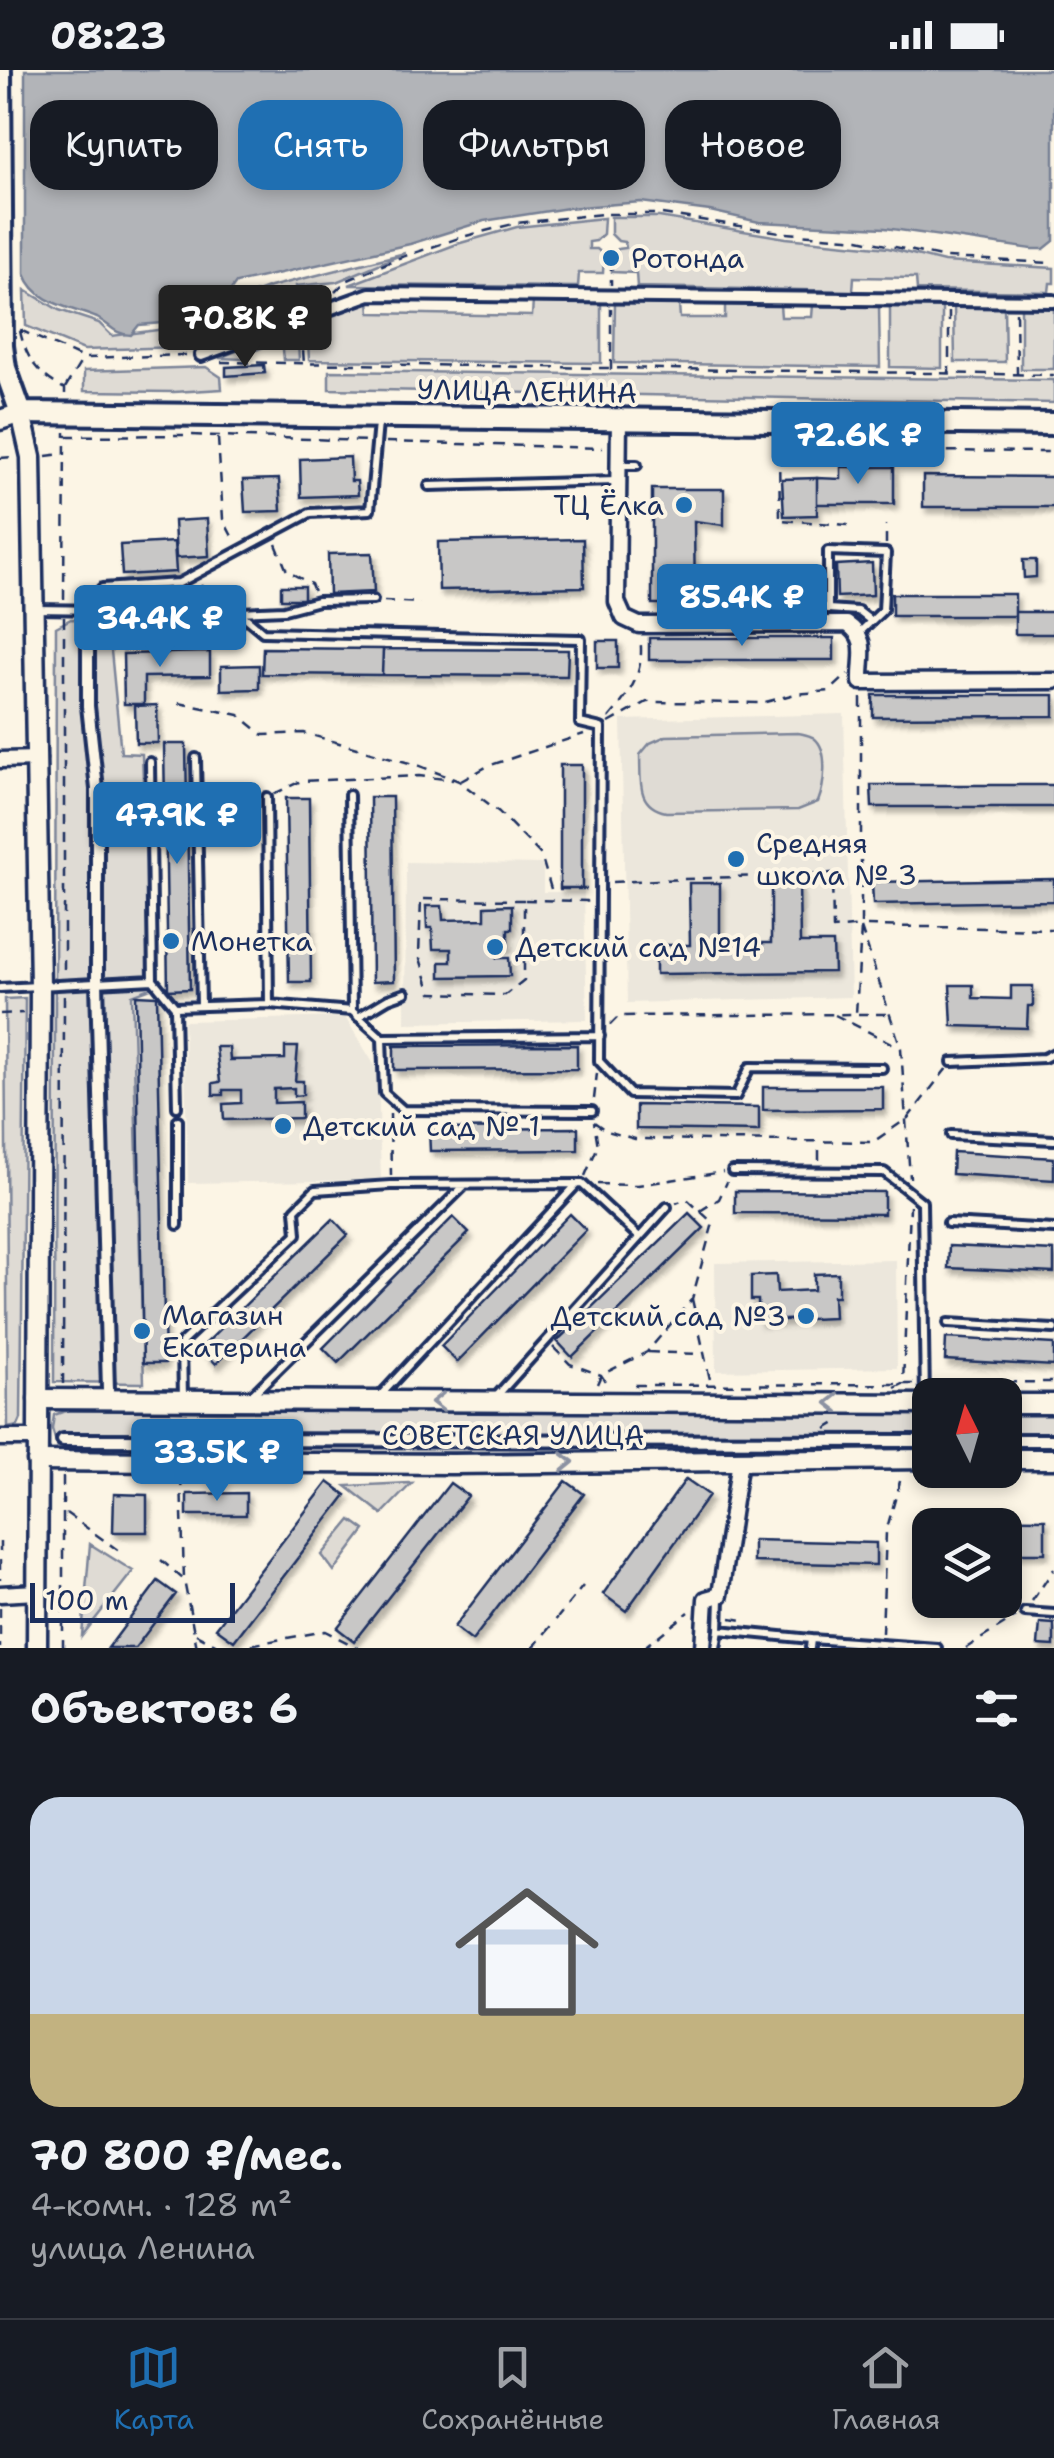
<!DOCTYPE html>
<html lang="ru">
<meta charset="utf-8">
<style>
:root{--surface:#171b24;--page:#242831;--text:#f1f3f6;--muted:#9ea1a6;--line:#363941;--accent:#1f6fb2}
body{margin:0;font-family:"Shantell Sans",sans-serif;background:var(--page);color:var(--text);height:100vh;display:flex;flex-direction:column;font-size:38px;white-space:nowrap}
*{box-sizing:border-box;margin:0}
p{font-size:32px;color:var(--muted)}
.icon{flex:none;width:55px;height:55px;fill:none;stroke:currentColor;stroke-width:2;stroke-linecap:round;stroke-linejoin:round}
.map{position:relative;height:1578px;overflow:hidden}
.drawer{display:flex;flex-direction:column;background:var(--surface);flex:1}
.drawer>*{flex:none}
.top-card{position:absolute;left:30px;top:30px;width:995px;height:90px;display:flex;gap:20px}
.needle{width:65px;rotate:355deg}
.buttons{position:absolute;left:912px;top:1308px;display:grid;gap:20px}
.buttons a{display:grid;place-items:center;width:110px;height:110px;border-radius:20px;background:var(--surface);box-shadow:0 5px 15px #0003;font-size:50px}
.scale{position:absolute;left:30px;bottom:25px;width:205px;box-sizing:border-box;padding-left:10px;border:5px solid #1b2f5e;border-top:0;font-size:28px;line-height:35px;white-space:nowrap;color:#1b2f5e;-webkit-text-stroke:8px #fcf5e5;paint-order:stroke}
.price{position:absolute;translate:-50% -85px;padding:0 22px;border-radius:10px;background:var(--accent);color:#fff;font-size:32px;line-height:65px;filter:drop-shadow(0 2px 5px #0008)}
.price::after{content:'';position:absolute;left:50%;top:60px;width:30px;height:22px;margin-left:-15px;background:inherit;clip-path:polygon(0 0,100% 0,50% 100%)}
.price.current{background:#222;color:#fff}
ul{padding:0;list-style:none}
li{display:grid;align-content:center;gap:20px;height:530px;padding:0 30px}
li+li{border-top:2px solid var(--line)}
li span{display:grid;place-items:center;height:310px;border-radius:30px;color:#555}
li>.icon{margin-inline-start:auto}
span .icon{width:180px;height:180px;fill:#fffc;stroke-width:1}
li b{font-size:42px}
h2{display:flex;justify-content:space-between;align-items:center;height:120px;padding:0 30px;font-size:42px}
.pill{padding:0 35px;border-radius:30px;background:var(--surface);box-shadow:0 5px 15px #0003;font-size:35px;line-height:90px}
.pill.current{background:var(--accent);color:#fff}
.status{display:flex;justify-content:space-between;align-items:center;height:70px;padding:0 50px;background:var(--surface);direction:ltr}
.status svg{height:28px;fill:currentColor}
.menu{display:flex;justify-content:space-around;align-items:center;height:140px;border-top:2px solid var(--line);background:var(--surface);font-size:28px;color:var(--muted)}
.menu a{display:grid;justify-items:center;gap:5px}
.menu .current{color:var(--accent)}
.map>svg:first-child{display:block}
.built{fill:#ece7dc}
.green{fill:#dfdbd4;stroke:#7d8599;stroke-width:2.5}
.water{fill:#b2b4b8;stroke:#767f94;stroke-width:2.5}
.building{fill:#c8c7c6;stroke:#1b2f5e;stroke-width:2.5;filter:url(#shadow)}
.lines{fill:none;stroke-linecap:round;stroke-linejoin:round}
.service-casing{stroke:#1b2f5e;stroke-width:14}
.pedestrian-casing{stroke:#1b2f5e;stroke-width:18}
.minor-casing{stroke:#1b2f5e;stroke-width:21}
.tertiary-casing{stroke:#1b2f5e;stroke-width:25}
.secondary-casing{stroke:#1b2f5e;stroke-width:25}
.primary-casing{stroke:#1b2f5e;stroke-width:28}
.path{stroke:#1b2f5e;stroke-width:2.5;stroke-dasharray:10 8;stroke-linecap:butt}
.service{stroke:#fcf5e5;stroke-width:6}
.pedestrian{stroke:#fcf5e5;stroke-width:10}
.minor{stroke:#fcf5e5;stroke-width:14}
.tertiary{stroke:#fcf5e5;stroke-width:18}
.secondary{stroke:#fcf5e5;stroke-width:18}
.primary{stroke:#fcf5e5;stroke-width:20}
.oneway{stroke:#8c92a2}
.poi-dot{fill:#1f6fb2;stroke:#fcf5e5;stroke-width:4}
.labels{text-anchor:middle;stroke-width:8;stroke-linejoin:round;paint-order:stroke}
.poi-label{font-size:28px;fill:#1b2f5e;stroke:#fcf5e5;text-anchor:start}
.street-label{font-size:28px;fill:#1b2f5e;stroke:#fcf5e5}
</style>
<div class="status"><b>08:23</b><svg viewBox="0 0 49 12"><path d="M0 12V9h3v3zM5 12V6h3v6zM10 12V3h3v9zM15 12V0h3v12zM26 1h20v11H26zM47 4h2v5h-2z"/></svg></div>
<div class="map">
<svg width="1054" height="1578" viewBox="0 0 1054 1578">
<defs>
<filter id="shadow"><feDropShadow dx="3.5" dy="5.5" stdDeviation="2.5" flood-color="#0004"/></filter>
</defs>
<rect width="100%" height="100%" fill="#fcf5e5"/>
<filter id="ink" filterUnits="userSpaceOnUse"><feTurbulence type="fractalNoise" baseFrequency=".01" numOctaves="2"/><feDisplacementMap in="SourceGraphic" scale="20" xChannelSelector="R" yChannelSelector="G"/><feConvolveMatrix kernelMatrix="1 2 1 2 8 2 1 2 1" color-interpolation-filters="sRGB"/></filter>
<g filter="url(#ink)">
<path class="built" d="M844 644 851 927 627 933 621 650Z
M406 792 543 794V822H584L587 950 405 953Z
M345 947 378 1001 381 1110 188 1113 184 951Z
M896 1190 897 1298 716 1301 715 1193Z"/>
<path class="green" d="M611 147H659L786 168 888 178 944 192 1054 198V213H1050L1049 222 917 220 916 208 854 207 853 221 637 217 636 203 612 202V185L618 179 626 178 625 172 618 171 611 164Z
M604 148 603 164 596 171 589 172V179H597L604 185 603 203H579L578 217 349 215 457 174 517 157Z
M405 183 336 212 296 216 297 241 211 276 84 280 26 256 25 220 59 240 99 253 112 266 203 254 222 244 236 230 270 217Z
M369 230 370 243 532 246 533 231 601 232V293L309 290 307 252Z
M615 232 679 234 680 248H725V234L780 235 781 247H812L813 235 879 236 880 297 614 293Z
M890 236H942V298L890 297Z
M954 236H1004L1005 292H955Z
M1021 237H1054V299H1021Z
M297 256 299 290H284L282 269 244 285V289L219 288Z
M206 297 221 307 222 319 174 322 84 321V301Z
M329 301 1054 310V333L329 319Z
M71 549 105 550 111 581 121 683 142 684 151 918 132 925 144 1313 54 1312 56 557Z
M798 663C800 663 812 666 814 668 830 680 824 717 818 732L798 740 666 742C636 736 641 711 640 685L650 673 666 666Z
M25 928 21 1349 18 1356 8 1358 5 929Z
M74 1338 218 1342 930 1340V1380L217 1383 58 1379 52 1359 54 1345Z
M1005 1340H1054V1379H1005Z
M412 1413 382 1444 346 1416Z
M351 1450 365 1460 334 1501 322 1485Z
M90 1474 133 1501 82 1566Z"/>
<path class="water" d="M25 0H1054V171L1044 179H1032L885 158 759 152 710 141 641 132 568 138 484 151 410 174 236 213 215 242 198 250 139 255 131 265C113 264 111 255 97 248 70 237 36 234 25 204Z"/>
<path class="building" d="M264 295 265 303 226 306V297Z
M350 387 351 411H357L358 425 301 427 300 389Z
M841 397H894V434H817V408L841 409Z
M923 406 1054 407V437H923Z
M817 408V445L784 446 782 409Z
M279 409 281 441 245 442 243 410Z
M652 419H724V455L694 451 695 534H652Z
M207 449 209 486 176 488 174 451Z
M583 469 584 517 439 520 438 472Z
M174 472 176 502 122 505 120 475Z
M372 483 374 522 329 524 328 484Z
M1023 490H1036V507L1024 508Z
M872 493 873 525 837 527 836 495Z
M281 516H304V529H281Z
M892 524H1015V546H892Z
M1015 542H1054V564H1015Z
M649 568H834V590H649Z
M597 571H618V598H597Z
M263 578 383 579 382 605 262 604Z
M383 579 568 580 567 606 382 605Z
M210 582V606L144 607V634H124L123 584Z
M259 595V619L221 620V596Z
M873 625H1054V646L873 647Z
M157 635 158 673H136L135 636Z
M164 674H186L190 919 168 920Z
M560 695H582V818H560Z
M871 715H1054V737H872Z
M370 727H392L394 911 372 912Z
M286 728H309L311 912H289Z
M1054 809V831L873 834 872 812Z
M771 812H799L800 873H833L834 902 656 904V875H690L689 813H720V873H771Z
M512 835V859H508V877H496L497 888H509L510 906 440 907V892H451V879H433L432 858H427L426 836H442L443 850 485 849V836Z
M950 915H973V928L1011 929V916H1033V936H1028L1027 958 952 956Z
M136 925 157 926 165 1293H143Z
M577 975V999L394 1000V976Z
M216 977H229L230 990 285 989V977H298L295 1011H303V1025L294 1026V1018L274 1019V1033L301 1032V1048L224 1050 223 1034 241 1033V1020H223V1025H213V1013L220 1012Z
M763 1017H883V1039L763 1040Z
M636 1035 759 1037V1061L636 1059Z
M578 1058V1080L430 1081 429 1059Z
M953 1082 1054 1088V1110L952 1104Z
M735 1121 884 1122V1144L735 1143Z
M689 1143 704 1158 572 1287 557 1271Z
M570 1144 586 1160 457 1292 441 1276Z
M453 1147 469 1163 338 1293 323 1278Z
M333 1149 348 1165 216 1294 201 1278Z
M949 1176 1054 1181V1203L948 1198Z
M838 1203V1226H833L834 1248 759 1251 758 1230H751V1206L776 1205 777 1222 814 1220V1204Z
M946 1268 1054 1274V1296L945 1290Z
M686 1409 709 1425 626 1541 603 1524Z
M566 1411 584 1424 472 1571 454 1557Z
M328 1412 346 1425 234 1571 216 1558Z
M450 1413 468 1426 354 1571 337 1558Z
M246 1423V1445H187V1424Z
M114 1424 147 1425V1462H113Z
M958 1448 1045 1449V1483H1005V1455H958Z
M753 1470 876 1473V1495L753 1492Z
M158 1511 176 1524 135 1578H108Z
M1040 1553 1054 1554V1576L1038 1575Z"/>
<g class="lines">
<defs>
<path id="service" d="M619 395H637
M429 416 616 411
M36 539 239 542 263 562 581 569 580 653 601 658 599 991 630 1024 736 1026 750 997 882 998
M88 539 102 518 179 513 310 443 370 440 378 353
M240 542 284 540 318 531 373 530
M860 562 883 540 886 483 828 481V539L858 541 871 551
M196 688 201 936
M150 692 153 910
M349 725 352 941
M267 727 269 934
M0 918 153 910 175 937 269 934 352 941 382 968 600 966
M175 937 177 1037
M358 947 388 929 405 923
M382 968 384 1023 403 1040 592 1041
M952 992 1044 988 1054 983
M178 1050V1155
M951 1065 1054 1070
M732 1101 884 1102 922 1132 925 1330
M948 1153 1054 1159
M948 1253 1054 1259
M252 1325 464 1116
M379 1327 577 1114
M183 1329 182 1272 297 1164 295 1140 315 1120 391 1115 582 1114 638 1166
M494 1329 667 1137
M720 1528 719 1560 811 1569 810 1578
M1025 1542 1054 1544
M811 1569 937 1578
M716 1578 719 1560"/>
<path id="pedestrian" d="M201 285 370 224 1054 231
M88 539V636L97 719V912L108 1320
M63 1370 930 1371
M1005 1370H1054"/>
<path id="minor" d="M619 349 617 532 624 548 639 555 847 554C870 569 860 587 861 612L1054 611
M0 690 38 689
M0 1368H38
M0 1524 37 1522
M703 1578 706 1529 720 1525 740 1390"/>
<path id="tertiary" d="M0 350 21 343
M38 1329 930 1334
M1005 1334H1054
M1005 1389H1054
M37 1391 452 1394 930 1389"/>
<path id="secondary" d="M21 343 31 387 40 916 37 1578"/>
<path id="primary" d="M0 0 2 276 5 298 21 343 1054 354"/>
</defs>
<use href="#service" class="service-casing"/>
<use href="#pedestrian" class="pedestrian-casing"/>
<use href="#minor" class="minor-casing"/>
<use href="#tertiary" class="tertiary-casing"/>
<use href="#secondary" class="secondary-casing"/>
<use href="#primary" class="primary-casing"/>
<path class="path" d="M611 191V215
M335 222 346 211 396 189 462 167 517 153 602 144H662L786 163 859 169 945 188 1054 193
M949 242V304
M1016 242 1017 304
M20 260 83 288 189 285
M20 261C26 289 39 306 65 319V324
M302 263 304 295
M221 292 1054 305
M611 300V238
M65 318 82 290
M66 366 189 365 368 371
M218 368 223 449 235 472
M774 370 779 380 1054 382
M386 372 603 378
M779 382 780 450 848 455
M46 386 63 384
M0 388 13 387
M276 474 287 501 311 514 315 524
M886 474V455
M201 515 208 530
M64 529 65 362
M384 531 420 533
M64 547V904
M861 628V856L1054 859
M179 633 239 645 263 665 304 663 420 696 459 711 499 742 541 785 551 819H590
M609 648C631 622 645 602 640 567
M609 653 647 632 762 633 795 624 830 621 848 604
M461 711 488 696 584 664
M109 719H141
M274 724 301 711 419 706 453 710
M612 812 832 803 833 859 861 856
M524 830 421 829 419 885 431 923 505 925 524 910V830L587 831V837H590
M861 858 901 978 910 1108
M0 944 23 943
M858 944H890
M835 945 899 977
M610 955 619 946 856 944 861 858
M594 1029 597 1003
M390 1044 391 1106
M594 1052 607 1061 635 1069 873 1072 908 1048 947 998
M819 1090V1073
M585 1106 598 1076 594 1052
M597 1114 638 1115 723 1102
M700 1141 719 1129 727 1112
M692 1229 711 1314
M553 1277 570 1294 601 1305 609 1317
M648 1282 700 1284
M934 1313 1054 1312
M63 1314 64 922
M597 1314 601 1305 647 1282 692 1229 713 1153 687 1129 676 1133
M634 1315 916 1314
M895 1318 903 1314 910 1136
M219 1356 232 1345
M826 1359 841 1350
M63 1407V1578
M181 1407 184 1510
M66 1443 122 1483
M0 1472V1510
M161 1490 184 1510 197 1578
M1032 1531 1054 1499
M0 1538V1578
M731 1548 747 1551
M882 1563 886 1462 902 1404
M196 1564 223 1578
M234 1578 325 1561 358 1578
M533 1578 583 1516
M643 1578 689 1542
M966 1578 1016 1547"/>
<use href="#service" class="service"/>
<use href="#pedestrian" class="pedestrian"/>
<use href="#minor" class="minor"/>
<use href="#tertiary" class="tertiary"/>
<use href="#secondary" class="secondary"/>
<use href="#primary" class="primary"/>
</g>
<defs><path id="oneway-chevron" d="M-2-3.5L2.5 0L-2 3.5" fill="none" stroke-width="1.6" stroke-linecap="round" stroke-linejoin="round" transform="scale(2.5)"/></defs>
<g class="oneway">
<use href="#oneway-chevron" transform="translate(438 1332) rotate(180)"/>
<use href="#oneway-chevron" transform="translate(833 1333) rotate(-180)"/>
<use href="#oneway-chevron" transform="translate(567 1392) rotate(-1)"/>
</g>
</g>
<g class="poi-dot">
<circle cx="611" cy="188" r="10"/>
<circle cx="684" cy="435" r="10"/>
<circle cx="736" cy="789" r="10"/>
<circle cx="171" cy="871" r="10"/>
<circle cx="495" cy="877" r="10"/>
<circle cx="283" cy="1056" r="10"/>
<circle cx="806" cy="1246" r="10"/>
<circle cx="142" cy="1261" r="10"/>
</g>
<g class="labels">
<g class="poi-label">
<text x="631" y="198">Ротонда</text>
<text x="664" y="445" text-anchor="end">ТЦ Ёлка</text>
<text x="756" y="783">Средняя<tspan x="756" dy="32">школа № 3</tspan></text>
<text x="191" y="881">Монетка</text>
<text x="515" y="887">Детский сад №14</text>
<text x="303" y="1066">Детский сад № 1</text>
<text x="162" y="1255">Магазин<tspan x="162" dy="32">Екатерина</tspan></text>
<text x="786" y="1256" text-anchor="end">Детский сад №3</text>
</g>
<g class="street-label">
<text transform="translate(527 321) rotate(1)" y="10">УЛИЦА ЛЕНИНА</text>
<text x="513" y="1375">СОВЕТСКАЯ УЛИЦА</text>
</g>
</g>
</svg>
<div class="buttons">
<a><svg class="needle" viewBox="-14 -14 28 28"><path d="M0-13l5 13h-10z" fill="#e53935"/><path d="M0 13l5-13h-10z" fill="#9ea1a6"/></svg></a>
<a><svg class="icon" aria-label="layers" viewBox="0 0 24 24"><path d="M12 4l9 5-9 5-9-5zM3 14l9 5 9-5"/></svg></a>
</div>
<div class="scale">100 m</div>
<b class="price current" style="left:245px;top:300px">70.8K ₽</b>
<b class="price" style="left:858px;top:417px">72.6K ₽</b>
<b class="price" style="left:742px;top:579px">85.4K ₽</b>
<b class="price" style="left:160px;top:600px">34.4K ₽</b>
<b class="price" style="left:177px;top:797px">47.9K ₽</b>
<b class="price" style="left:217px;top:1434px">33.5K ₽</b>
<div class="top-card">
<a class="pill">Купить</a>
<a class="pill current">Снять</a>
<a class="pill">Фильтры</a>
<a class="pill">Новое</a>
</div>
</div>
<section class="drawer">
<h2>Объектов: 6<svg class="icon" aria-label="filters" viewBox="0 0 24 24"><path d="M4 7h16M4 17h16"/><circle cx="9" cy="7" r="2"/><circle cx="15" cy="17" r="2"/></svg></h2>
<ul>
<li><span style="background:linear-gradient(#c9d6e8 70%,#c2b280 0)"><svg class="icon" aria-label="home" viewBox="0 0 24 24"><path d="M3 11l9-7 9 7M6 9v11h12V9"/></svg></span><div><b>70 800 ₽/мес.</b><p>4-комн. · 128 m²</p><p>улица Ленина</p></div></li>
</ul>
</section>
<nav class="menu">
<a class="current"><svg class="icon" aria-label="map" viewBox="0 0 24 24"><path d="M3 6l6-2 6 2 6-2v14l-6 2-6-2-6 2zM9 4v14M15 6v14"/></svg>Карта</a>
<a><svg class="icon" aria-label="saved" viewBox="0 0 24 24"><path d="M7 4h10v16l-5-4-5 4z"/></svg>Сохранённые</a>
<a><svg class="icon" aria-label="home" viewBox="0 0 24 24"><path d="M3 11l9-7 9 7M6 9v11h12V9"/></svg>Главная</a>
</nav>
